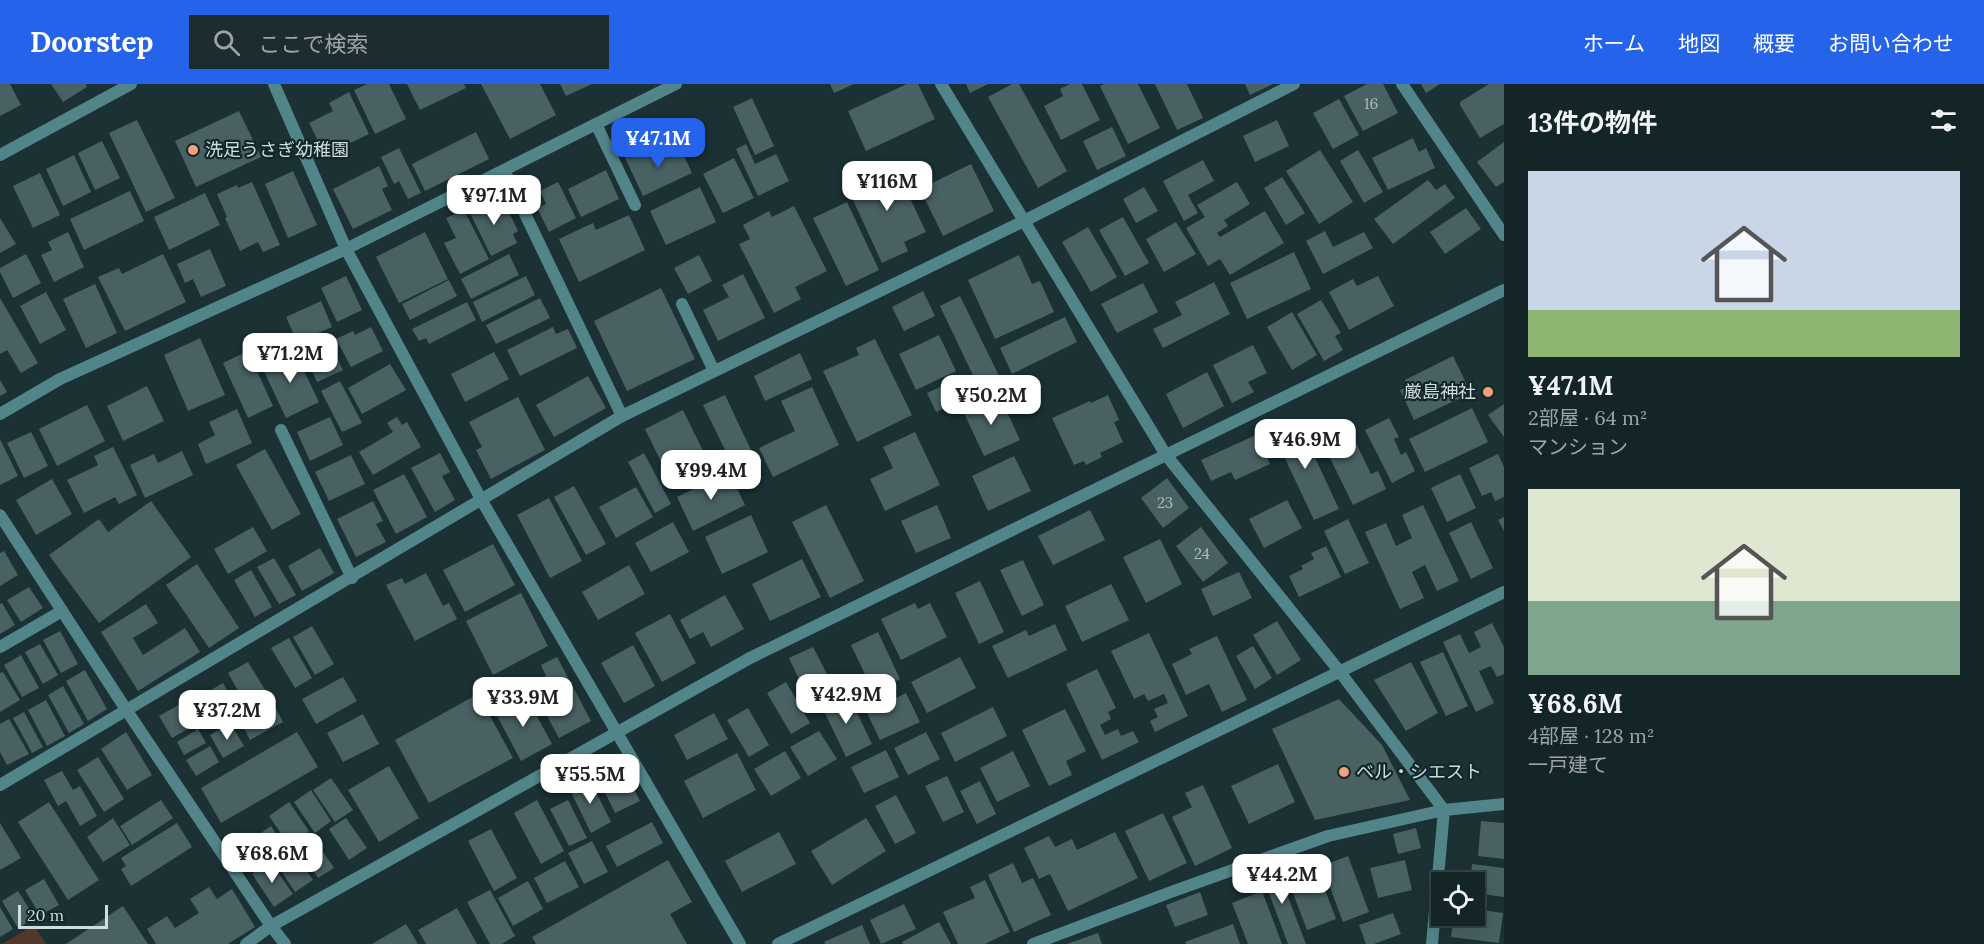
<!DOCTYPE html>
<html lang="ja">
<meta charset="utf-8">
<style>
:root{--surface:#142527;--page:#1d2d2f;--text:#f1f3f6;--muted:#9da5a7;--line:#334244;--accent:#2563eb}
body{margin:0;font-family:Lora,"Noto Sans JP",serif;background:var(--page);color:var(--text);height:100vh;display:flex;flex-direction:column;font-size:22px;white-space:nowrap}
*{box-sizing:border-box;margin:0}
p{font-size:20px;color:var(--muted)}
.icon{flex:none;width:33px;height:33px;fill:none;stroke:currentColor;stroke-width:2;stroke-linecap:round;stroke-linejoin:round}
.map{position:relative;flex:1;overflow:hidden}
.drawer{display:flex;flex-direction:column;background:var(--surface);width:480px}
.drawer>*{flex:none}
.controls{position:absolute;left:1431px;top:788px;display:grid;gap:12px}
.controls a{display:grid;place-items:center;width:54px;height:54px;border-radius:0px;background:var(--surface);box-shadow:0 6px 24px #0002,0 0 0 2px var(--line);font-size:30px}
.scale{position:absolute;left:18px;bottom:15px;width:90px;box-sizing:border-box;padding-left:6px;border:3px solid #cfddde;border-top:0;font-size:16px;line-height:21px;white-space:nowrap;color:#cfddde;-webkit-text-stroke:4px #11272a;paint-order:stroke}
.price{position:absolute;translate:-50% -51px;padding:0 14px;border-radius:12px;background:#fff;color:#222;font-size:20px;line-height:39px;filter:drop-shadow(0 2px 3px #0008)}
.price::after{content:'';position:absolute;left:50%;top:36px;width:18px;height:14px;margin-left:-9px;background:inherit;clip-path:polygon(0 0,100% 0,50% 100%)}
.price.selected{background:var(--accent);color:#fff}
ul{padding:0;list-style:none}
li{display:grid;align-content:center;gap:12px;height:318px;padding:0 24px}
li span{display:grid;place-items:center;height:186px;border-radius:0px;color:#555}
li>.icon{margin-inline-start:auto}
span .icon{width:108px;height:108px;fill:#fffc;stroke-width:1}
li b{font-size:26px}
h2{display:flex;justify-content:space-between;align-items:center;height:72px;padding:0 24px;font-size:26px}
header{display:flex;align-items:center;gap:36px;box-sizing:border-box;height:84px;padding:0 30px;background:var(--accent);color:#fff}
header strong{font-size:28px}
nav{display:flex;gap:33px;margin-inline-start:auto;font-size:21px}
.search{width:420px;height:54px;background:var(--page);display:flex;align-items:center;gap:15px;box-sizing:border-box;padding:0 21px;border-radius:0px;color:var(--muted);font-size:22px}
main{display:flex;flex:1;min-height:0}
.map>svg:first-child{display:block}
.green{fill:#52372b}
.building{fill:#496163}
.lines{fill:none;stroke-linecap:round;stroke-linejoin:round}
.lane{stroke:#52858a;stroke-width:12}
.street{stroke:#52858a;stroke-width:12}
.poi-dot{fill:#f1a17d;stroke:#11272a;stroke-width:2}
.labels{text-anchor:middle;stroke-width:4.5;stroke-linejoin:round;paint-order:stroke}
.number-label{font-size:15px;fill:#aebebf}
.poi-label{font-size:18px;fill:#cfddde;stroke:#11272a;text-anchor:start}
</style>
<header>
<strong>Doorstep</strong>
<div class="search"><svg class="icon" aria-label="search" viewBox="0 0 24 24"><circle cx="10" cy="10" r="6"/><path d="M15 15l6 6"/></svg>ここで検索</div>
<nav><a>ホーム</a><a>地図</a><a>概要</a><a>お問い合わせ</a></nav>
</header>
<main>
<div class="map">
<svg width="1504" height="860" viewBox="0 0 1504 860">
<rect width="100%" height="100%" fill="#1b3134"/>
<path class="green" d="M34 841 46 860H2Z"/>
<path class="building" d="M0 0H10L21 21 0 32Z
M51 0H86L87 3 63 18Z
M367 0H389L406 35 375 50 354 6Z
M407 0H464L466 4 420 26Z
M481 0H540L556 31 510 55Z
M560 0H592L566 12Z
M830 0H854L834 9Z
M907 0H918L935 35 866 67 848 27Z
M966 0H988L970 9Z
M1012 0H1019L1067 87 1038 104 988 13Z
M1070 0H1082L1100 36 1061 56 1044 22 1063 12 1060 5Z
M1105 0H1138L1160 44 1128 60 1100 2Z
M1155 0H1187L1203 34 1177 46Z
M1245 0H1273L1250 11Z
M1367 0H1383L1398 29 1363 47 1344 12Z
M1421 0H1440L1426 9Z
M1489 0H1504V40L1480 54 1460 21V18Z
M349 8 369 50 325 71 309 39 333 27 329 19Z
M752 14 774 62 755 71 733 23Z
M1339 15 1359 51 1333 65 1313 29Z
M239 27 261 73 196 103 175 57Z
M137 36 175 114 146 128 109 49Z
M1277 36 1289 62 1255 78 1243 52Z
M1112 43 1126 72 1097 86 1083 57Z
M476 48 489 75 425 107 412 80Z
M1413 54 1419 68 1426 64 1435 84 1388 106 1372 74Z
M102 57 120 94 95 106 78 69Z
M1504 58V98L1496 103 1477 78Z
M746 60 755 80 776 70 789 97 758 112 736 65Z
M679 61 692 89 643 112 625 74 646 63 651 74Z
M399 64 421 109 408 115 399 97 394 100 381 73Z
M1320 66 1353 118 1319 140 1286 87Z
M1358 66 1383 108 1364 119 1340 77Z
M74 71 91 108 63 122 46 85Z
M734 74 754 114 723 129 703 90Z
M1203 76 1214 97 1188 111 1198 129 1184 137 1163 97Z
M894 80 926 148 904 158 908 167 882 179 847 103Z
M971 80 994 127 943 152 920 105Z
M379 82 388 102 382 105 392 126 353 145 333 105Z
M606 86 619 115 581 133 568 105Z
M293 87 317 141 288 154 265 100Z
M40 89 60 131 33 144 13 102Z
M1282 93 1305 129 1286 141 1264 104Z
M1428 96 1436 106 1445 100 1455 114 1393 160 1374 135Z
M252 98 280 161 263 168 258 158 240 167 225 134 227 133 217 110 237 101 238 104Z
M558 98 576 134 549 148 537 124 546 120 540 107Z
M1237 98 1250 120 1224 136 1228 142 1217 149 1220 153 1265 127 1284 159 1230 191 1220 175 1208 182 1186 144 1205 133 1197 121Z
M700 103 716 138 666 161 650 127Z
M1144 103 1158 127 1136 139 1123 115Z
M130 107 144 137 84 166 70 135Z
M205 109 220 141 169 166 154 133Z
M498 114 502 122 505 120 518 147 513 150 517 159 491 172 468 125 484 117 485 121Z
M847 118 879 186 846 202 813 134Z
M794 122 827 187 795 203 801 215 774 229 739 160 750 155 743 141 769 127 772 133Z
M1466 124 1481 145 1445 170 1430 148Z
M464 126 489 175 460 190 444 159 456 154 446 134Z
M629 131 645 166 579 198 559 155 593 139 596 146Z
M1123 133 1149 179 1125 192 1099 146Z
M0 134 16 160 0 169Z
M1176 138 1196 170 1164 188 1146 155Z
M1088 143 1117 193 1091 208 1062 158Z
M1325 147 1333 163 1364 148 1373 164 1323 190 1306 157Z
M68 148 84 183 54 198 41 171 52 166 48 158Z
M425 148 448 195 399 219 376 173Z
M210 165 226 202 201 213 193 195 185 199 177 180Z
M1294 168 1311 205 1247 235 1230 199Z
M26 170 41 199 13 214 0 188V184Z
M163 170 186 218 125 247 98 193 119 184 122 190Z
M509 170 519 191 471 215 461 195Z
M699 171 712 197 688 210 674 184Z
M1019 171 1032 200 1040 197 1054 228 995 255 968 196Z
M743 190 765 234 718 257 703 226 729 213 722 201Z
M346 192 362 226 337 238 321 204Z
M526 192 535 211 482 238 473 218Z
M1378 192 1394 222 1349 246 1329 208 1353 195 1357 202Z
M449 196 457 212 410 236 402 220Z
M1214 198 1230 230 1163 264 1153 245 1182 231 1175 218Z
M1143 199 1158 228 1117 249 1101 220Z
M95 200 117 249 86 264 63 215Z
M661 204 695 275 627 307 594 237Z
M923 207 935 232 904 247 892 223Z
M46 208 66 246 40 260 20 222Z
M960 212 1000 294 979 304 940 222Z
M0 214 38 279 21 289 7 266 0 270Z
M540 214 550 234 496 260 486 241Z
M1321 216 1341 249 1335 252 1343 266 1324 277 1297 230Z
M321 217 332 243 297 258 286 233Z
M467 218 476 236 429 260 426 254 419 257 412 245Z
M1292 228 1317 271 1292 286 1267 243Z
M1065 233 1077 258 1012 290 1000 264Z
M371 243 383 267 351 283 336 255 353 247 355 251Z
M553 243 556 250 568 245 577 264 520 292 507 266Z
M939 251 956 287 916 306 899 270Z
M200 254 225 311 188 327 164 271Z
M328 255 343 286 317 298 301 264 316 256 318 260Z
M875 255 912 331 857 358 823 287 859 271 856 264Z
M1253 261 1267 289 1248 298 1254 308 1232 319 1213 281Z
M294 266 319 318 286 334 261 281Z
M248 267 273 322 248 334 223 279Z
M494 268 509 295 465 318 451 290Z
M800 269 812 295 765 317 754 292Z
M1453 272 1471 309 1414 336 1400 306 1409 302 1405 296Z
M390 280 406 306 362 330 348 304Z
M1207 288 1224 322 1183 344 1166 310Z
M588 292 606 324 554 353 536 321Z
M959 294 968 314 936 328 927 309Z
M0 296 7 308 0 312Z
M340 297 362 339 342 348 321 307Z
M147 302 164 337 123 357 107 322Z
M812 303 839 361 773 393 759 364 795 347 781 317Z
M725 311 751 366 730 376 703 321Z
M1108 311 1119 336 1114 338 1123 358 1100 369 1102 373 1086 381 1084 377 1074 381 1052 334 1090 317 1091 319Z
M518 313 545 366 491 395 476 366 482 363 469 338Z
M989 315 992 322 1002 317 1020 356 984 372 963 327Z
M1504 320V353L1488 331Z
M87 321 105 357 57 382 39 345Z
M1472 324 1488 358 1425 388 1409 355Z
M237 325 252 359 206 380 198 360 215 351 209 338Z
M683 326 705 371 667 390 645 345Z
M330 333 343 361 310 377 297 348Z
M397 333 402 341 407 338 421 363 373 391 359 368 393 348 387 339Z
M1389 334 1399 353 1394 355 1401 371 1406 368 1415 387 1392 399 1365 346Z
M1297 335 1339 425 1314 436 1272 347Z
M31 348 48 382 24 394 7 359Z
M915 348 940 401 885 427 870 395 893 384 883 363Z
M1256 351 1270 380 1235 396 1231 388 1211 397 1201 376Z
M0 355 18 392 0 401Z
M1355 357 1371 390 1378 387 1386 405 1353 421 1328 370Z
M113 363 137 411 119 420 115 413 84 429 67 396 98 381 94 372Z
M265 365 301 430 272 446 236 381Z
M182 367 193 391 145 414 130 381 154 370 158 379Z
M440 369 450 388 442 392 455 416 435 428 411 384Z
M644 369 671 420 655 429 628 378Z
M1498 370 1504 383V413L1495 417 1491 408 1482 412 1469 384Z
M351 371 365 400 329 417 315 388Z
M1014 372 1031 407 988 427 972 392Z
M729 388 745 421 693 447 677 413Z
M404 390 427 433 396 450 373 406Z
M1460 390 1476 424 1447 438 1431 404Z
M1167 394 1189 424 1163 444 1141 414Z
M52 395 72 430 36 451 16 416Z
M574 402 606 460 586 471 554 413Z
M636 403 653 433 616 454 599 423Z
M549 414 582 477 550 494 517 431Z
M1287 416 1302 444 1264 464 1249 435Z
M151 417 191 473 99 539 49 471 99 435 108 448Z
M373 417 383 437 376 440 386 458 356 473 337 435Z
M826 421 864 497 830 514 792 438Z
M937 421 951 454 916 469 901 437Z
M1423 421 1459 497 1437 507 1425 481 1412 488 1424 514 1400 525 1365 448 1386 439 1396 462 1412 454 1402 431Z
M1090 426 1105 456 1053 481 1038 452Z
M751 431 768 468 722 490 705 453Z
M1504 433V447L1498 436Z
M1348 435 1369 479 1345 490 1324 447Z
M673 438 689 468 651 488 635 459Z
M1471 438 1493 484 1471 495 1449 449Z
M253 443 267 467 228 490 214 465Z
M1201 443 1228 479 1203 498 1176 462Z
M1160 455 1182 500 1146 519 1123 473Z
M493 460 515 501 465 528 443 486Z
M1326 462 1341 493 1299 513 1289 492 1303 485 1301 482 1314 475 1311 469Z
M320 464 334 489 302 507 288 482Z
M4 467 18 491 0 502V469Z
M274 474 296 511 279 520 257 483Z
M802 475 821 513 770 537 752 500Z
M1023 476 1044 521 1022 532 1000 486Z
M197 480 239 544 209 564 166 501Z
M629 481 645 510 598 536 582 508Z
M251 486 272 523 255 533 234 496Z
M1239 488 1252 514 1213 532 1201 505Z
M426 489 443 522 449 519 457 535 415 557 386 501 402 494 405 500Z
M980 497 1004 548 979 560 955 509Z
M1111 500 1129 536 1082 558 1065 522Z
M29 503 43 524 21 538 7 516Z
M521 509 548 562 493 591 466 537Z
M725 511 744 545 711 563 703 548 690 555 680 536Z
M2 519 15 541 0 550V520Z
M915 519 918 525 930 519 947 553 901 576 881 535Z
M146 520 158 539 133 554 143 571 185 544 200 568 138 607 101 548Z
M670 530 696 579 662 598 635 549Z
M1277 537 1301 576 1277 591 1253 551Z
M1492 539 1504 563V590L1497 593 1491 582 1479 587 1494 619 1476 628 1443 558 1460 550 1469 569 1481 563 1474 548Z
M1055 540 1067 566 1008 594 992 562 1026 546 1029 552Z
M312 542 334 580 315 591 293 553Z
M60 547 78 580 61 589 43 556Z
M878 548 900 595 873 607 851 561Z
M1149 549 1188 632 1155 648 1150 637 1158 633 1154 625 1168 619 1164 610 1148 617 1144 610 1134 615 1111 567Z
M1217 552 1247 616 1222 628 1209 600 1186 611 1172 580 1192 570 1189 565Z
M289 554 312 594 295 604 271 564Z
M40 560 58 591 43 600 25 568Z
M633 561 655 602 624 619 601 579Z
M1253 562 1272 594 1255 605 1236 572Z
M813 563 828 592 803 604 789 574Z
M1443 568 1468 622 1446 632 1420 578Z
M21 571 39 604 22 613 4 581Z
M557 573 591 637 559 654 530 601 546 592 541 581Z
M960 573 976 604 927 629 911 598Z
M248 578 267 609 246 621 228 589Z
M1411 578 1438 629 1406 647 1374 596Z
M1097 585 1116 624 1108 628 1111 635 1100 641 1105 651 1118 645 1121 652 1133 647 1139 658 1102 676 1066 600Z
M85 586 107 625 88 637 66 597Z
M3 588 20 616 0 628V589Z
M343 593 357 617 316 640 302 615Z
M786 598 810 639 791 650 767 609Z
M223 599 239 627 208 645 192 617Z
M63 602 84 640 69 649 48 611Z
M847 608 872 660 846 673 821 621Z
M906 609 920 638 880 656 867 629Z
M478 610 513 674 429 719 395 656Z
M526 612 552 660 521 677 495 628Z
M1339 615 1382 661 1410 716 1315 736 1272 645Z
M46 616 65 652 47 662 28 626Z
M272 617 283 638 250 656 239 635Z
M182 619 195 641 172 654 159 632Z
M993 623 1007 652 955 678 941 649Z
M748 624 769 661 749 673 727 636Z
M1065 625 1086 667 1066 677 1072 691 1049 702 1022 646Z
M24 628 43 663 32 669 13 634Z
M714 629 728 655 687 676 674 651Z
M363 630 379 660 343 678 327 649Z
M9 635 29 670 7 681 0 668V640Z
M230 639 244 662 223 674 210 651Z
M198 645 206 659 184 671 177 658Z
M819 647 837 675 808 692 790 663Z
M126 648 152 691 127 706 101 665Z
M297 648 318 683 221 739 201 704Z
M926 648 940 675 908 691 894 664Z
M210 662 219 678 196 692 186 676Z
M886 666 899 693 864 709 851 683Z
M785 667 801 694 771 712 754 685Z
M1013 667 1030 702 997 718 980 684Z
M737 669 756 706 703 734 684 697Z
M98 673 124 715 104 728 77 686Z
M619 674 640 717 615 729 594 686Z
M1278 680 1295 718 1249 740 1231 702Z
M389 682 419 734 379 758 348 706Z
M62 687 73 706 80 702 97 732 80 742 66 717 58 722 44 696Z
M947 692 964 728 943 738 925 702Z
M331 694 353 726 335 738 313 706Z
M589 694 611 738 591 749 569 704Z
M980 697 996 730 977 740 960 707Z
M1203 701 1232 764 1195 782 1172 733 1192 723 1185 709Z
M311 706 331 737 315 749 294 718Z
M896 711 916 749 895 760 875 722Z
M161 716 173 734 132 761 120 742Z
M537 716 564 767 541 780 514 729Z
M568 716 587 754 569 762 550 725Z
M49 718 99 796 68 816 18 738Z
M289 718 309 747 289 761 269 732Z
M1163 729 1187 779 1149 797 1125 747Z
M113 734 130 761 103 778 87 753Z
M346 734 367 764 349 776 329 745Z
M866 734 886 767 832 801 811 767Z
M1481 737 1504 739V775L1478 772Z
M652 738 663 759 617 783 606 762Z
M0 739 21 774 0 786Z
M177 739 192 763 131 802 121 785 126 782 121 774Z
M271 742 283 761 254 780 242 762Z
M1416 744 1421 764 1398 770 1393 750Z
M491 745 517 794 494 807 468 757Z
M779 748 796 780 742 808 725 777Z
M1115 748 1138 794 1068 827 1050 790 1039 795 1024 764 1049 752 1055 763 1072 755 1077 766Z
M312 752 334 784 318 794 297 762Z
M592 757 608 788 584 800 568 769Z
M291 764 313 796 295 808 274 776Z
M1348 772 1369 828 1343 838 1322 782Z
M668 776 692 818 670 830 687 860H536L532 853Z
M1405 776 1412 806 1378 814 1370 784Z
M270 777 293 810 274 823 252 790Z
M565 777 579 803 547 819 534 794Z
M1314 777 1336 835 1307 846 1285 788Z
M1013 779 1022 799 1033 794 1051 831 1014 848 988 791Z
M1275 779 1306 860H1288L1260 785Z
M1472 780 1504 784V813L1474 809V798H1470Z
M44 795 59 821 40 831 25 806Z
M985 796 1010 848 985 860H958L943 828 975 814 970 803Z
M528 797 543 825 513 842 498 814Z
M209 803 217 815 232 805 255 843 228 860H156L147 845 167 832 175 844 199 829 190 815Z
M490 806 515 852 502 860H490L467 818Z
M18 807 35 834 18 844 2 817Z
M1262 807 1282 860H1248L1232 819Z
M1200 808 1208 831 1175 843 1166 821Z
M904 820 916 845 881 860 870 836Z
M123 822 148 860H66Z
M0 823 13 845 0 853Z
M457 824 477 860H426L418 846Z
M1474 825 1503 829 1499 859 1451 853 1454 831H1474Z
M1393 829 1401 850 1374 860H1366L1359 841Z
M939 838 951 860H903L902 858Z
M406 840 418 860H372Z
M1233 840 1240 860H1186L1185 858Z
M862 841 870 860H825L824 858Z
M1098 849 1102 860H1067Z"/>
<g class="lines">
<path class="lane" d="M596 40 635 121
M504 86 622 332
M682 220 714 287
M281 346 352 494
M0 563 62 527"/>
<path class="street" d="M274 0 346 165 482 417 740 860
M941 0 1166 371 1340 588 1444 726 1432 860
M1402 0 1504 151
M0 71 131 0
M0 330 60 295 346 165 676 0
M0 431 127 627 271 842 285 860
M0 701 622 332 1024 137 1294 0
M246 860 271 842 750 574 1504 206
M778 860 1504 508
M1033 860 1171 808 1328 752 1444 726 1504 720"/>
</g>
<g class="poi-dot">
<circle cx="193" cy="66" r="6"/>
<circle cx="1488" cy="308" r="6"/>
<circle cx="1344" cy="688" r="6"/>
</g>
<g class="labels">
<g class="number-label">
<text x="1371" y="25">16</text>
<text x="1165" y="424">23</text>
<text x="1202" y="475">24</text>
</g>
<g class="poi-label">
<text x="205" y="72">洗足うさぎ幼稚園</text>
<text x="1476" y="314" text-anchor="end">厳島神社</text>
<text x="1356" y="694">ベル・シエスト</text>
</g>
</g>
</svg>
<div class="controls">
<a><svg class="icon" aria-label="locate" viewBox="0 0 24 24"><circle cx="12" cy="12" r="6"/><path d="M12 2v4M12 18v4M2 12h4M18 12h4"/></svg></a>
</div>
<div class="scale">20 m</div>
<b class="price selected" style="left:658px;top:85px">¥47.1M</b>
<b class="price" style="left:887px;top:128px">¥116M</b>
<b class="price" style="left:494px;top:142px">¥97.1M</b>
<b class="price" style="left:290px;top:300px">¥71.2M</b>
<b class="price" style="left:991px;top:342px">¥50.2M</b>
<b class="price" style="left:1305px;top:386px">¥46.9M</b>
<b class="price" style="left:711px;top:417px">¥99.4M</b>
<b class="price" style="left:846px;top:641px">¥42.9M</b>
<b class="price" style="left:523px;top:644px">¥33.9M</b>
<b class="price" style="left:227px;top:657px">¥37.2M</b>
<b class="price" style="left:590px;top:721px">¥55.5M</b>
<b class="price" style="left:272px;top:800px">¥68.6M</b>
<b class="price" style="left:1282px;top:821px">¥44.2M</b>
</div>
<section class="drawer">
<h2>13件の物件<svg class="icon" aria-label="filters" viewBox="0 0 24 24"><path d="M4 7h16M4 17h16"/><circle cx="9" cy="7" r="2"/><circle cx="15" cy="17" r="2"/></svg></h2>
<ul>
<li><span style="background:linear-gradient(#c9d6e8 75%,#8fb573 0)"><svg class="icon" aria-label="home" viewBox="0 0 24 24"><path d="M3 11l9-7 9 7M6 9v11h12V9"/></svg></span><div><b>¥47.1M</b><p>2部屋 · 64 m²</p><p>マンション</p></div></li>
<li><span style="background:linear-gradient(#dfe7d0 60%,#7fa58c 0)"><svg class="icon" aria-label="home" viewBox="0 0 24 24"><path d="M3 11l9-7 9 7M6 9v11h12V9"/></svg></span><div><b>¥68.6M</b><p>4部屋 · 128 m²</p><p>一戸建て</p></div></li>
</ul>
</section>
</main>
